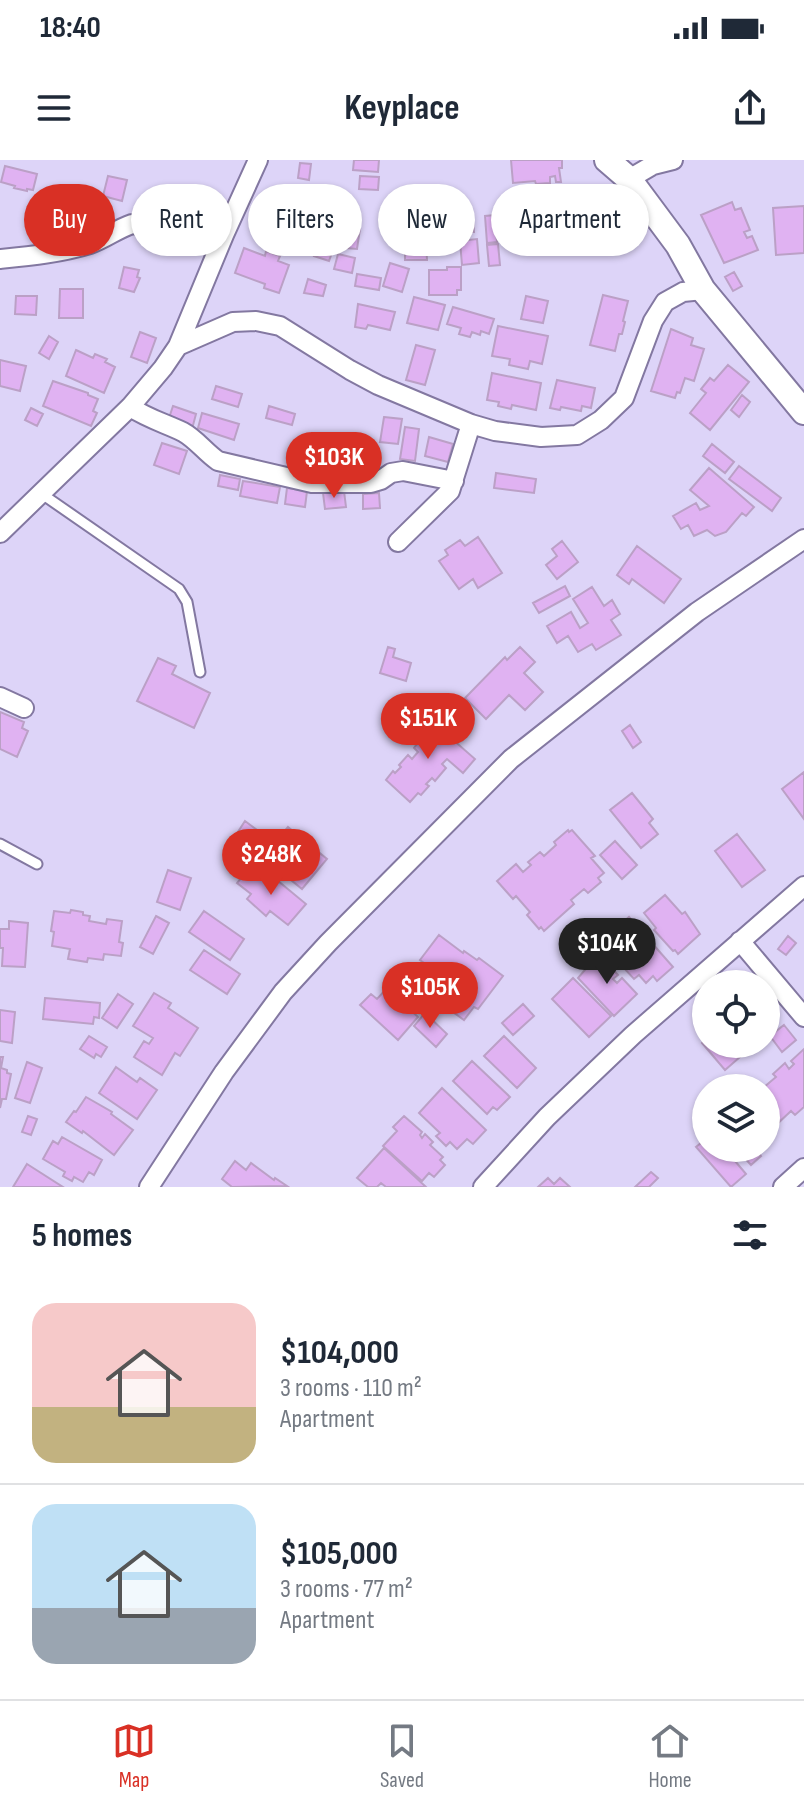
<!DOCTYPE html>
<meta charset="utf-8">
<style>
:root{--surface:#fff;--page:#f2f2f3;--text:#1f2937;--muted:#747a83;--line:#e0e1e3;--accent:#d93025}
body{margin:0;font-family:"Sofia Sans Condensed",sans-serif;background:var(--page);color:var(--text);height:100vh;display:flex;flex-direction:column;font-size:30px;white-space:nowrap}
*{box-sizing:border-box;margin:0}
p{font-size:26px;color:var(--muted)}
.icon{flex:none;width:44px;height:44px;fill:none;stroke:currentColor;stroke-width:2;stroke-linecap:round;stroke-linejoin:round}
.map{position:relative;height:1027px;overflow:hidden}
.sheet{display:flex;flex-direction:column;background:var(--surface);flex:1}
.sheet>*{flex:none}
.hud{position:absolute;left:24px;top:24px;width:756px;height:72px;display:flex;gap:16px}
.controls{position:absolute;left:692px;top:810px;display:grid;gap:16px}
.controls a{display:grid;place-items:center;width:88px;height:88px;border-radius:50%;background:var(--surface);box-shadow:0 2px 6px #0004;font-size:40px}
.price{position:absolute;translate:-50% -68px;padding:0 18px;border-radius:28px;background:var(--accent);color:#fff;font-size:26px;line-height:52px;filter:drop-shadow(0 2px 4px #0008)}
.price::after{content:'';position:absolute;left:50%;top:48px;width:24px;height:18px;margin-left:-12px;background:inherit;clip-path:polygon(0 0,100% 0,50% 100%)}
.price.current{background:#222;color:#fff}
ul{padding:0;list-style:none}
li{display:flex;align-items:center;gap:24px;height:200px;padding:0 32px}
li+li{border-top:2px solid var(--line)}
li span{display:grid;place-items:center;flex:none;width:224px;height:160px;border-radius:24px;color:#555}
li>.icon{margin-inline-start:auto}
span .icon{width:96px;height:96px;fill:#fffc;stroke-width:1}
li b{font-size:34px}
h2{display:flex;justify-content:space-between;align-items:center;height:96px;padding:0 32px;font-size:34px}
.chip{padding:0 28px;border-radius:36px;background:var(--surface);box-shadow:0 2px 6px #0004;font-size:28px;line-height:72px}
.chip.current{background:var(--accent);color:#fff}
.status{display:flex;justify-content:space-between;align-items:center;height:56px;padding:0 40px;background:var(--surface);direction:ltr}
.status svg{height:22px;fill:currentColor}
header{display:flex;justify-content:space-between;align-items:center;height:104px;padding:0 32px;background:var(--surface);font-size:36px;font-weight:700}
.tabs{display:flex;justify-content:space-around;align-items:center;height:112px;border-top:2px solid var(--line);background:var(--surface);font-size:22px;color:var(--muted)}
.tabs a{display:grid;justify-items:center;gap:4px}
.tabs .current{color:var(--accent)}
.map>svg:first-child{display:block}
.building{fill:#e0b2f2;stroke:#bba0c6;stroke-width:2}
.lines{fill:none;stroke-linecap:round;stroke-linejoin:round}
.service-casing{stroke:#8378a1;stroke-width:13}
.minor-casing{stroke:#8378a1;stroke-width:22}
.tertiary-casing{stroke:#8378a1;stroke-width:28}
.service{stroke:#fff;stroke-width:9}
.minor{stroke:#fff;stroke-width:18}
.tertiary{stroke:#fff;stroke-width:24}
</style>
<div class="status"><b>18:40</b><svg viewBox="0 0 49 12"><path d="M0 12V9h3v3zM5 12V6h3v6zM10 12V3h3v9zM15 12V0h3v12zM26 1h20v11H26zM47 4h2v5h-2z"/></svg></div>
<header><svg class="icon" aria-label="menu" viewBox="0 0 24 24"><path d="M4 6h16M4 12h16M4 18h16"/></svg>Keyplace<svg class="icon" aria-label="share" viewBox="0 0 24 24"><path d="M12 15V3M7 8l5-5 5 5M5 13v7h14v-7"/></svg></header>
<div class="map">
<svg width="804" height="1027" viewBox="0 0 804 1027">
<rect width="100%" height="100%" fill="#ddd4f8"/>
<path class="building" d="M354 0H379L378 12 353 10Z
M511 0H562V8H559L561 22H556L555 16 550 17V23L536 24 535 21 513 23Z
M300 3 311 4 309 20 298 18Z
M5 6 37 14 33 30 27 29V31L14 28 15 26 1 22Z
M108 16 127 20 122 41 103 36Z
M360 16 379 17 378 30 359 29Z
M732 42 735 50 741 48 750 70 744 72 747 78 752 76 758 90 724 103 701 55Z
M804 46V93L776 95 773 48Z
M275 50 290 52 289 65 273 63Z
M495 55 497 82 487 83 485 56Z
M473 57 474 72 448 73V59Z
M546 57 563 59 561 81 544 79Z
M348 68 360 69 357 89 346 88Z
M477 79 479 103 462 105 460 81Z
M405 81H426L427 100H405Z
M319 82 334 87 329 101 314 96Z
M498 84 500 105 489 106 487 85Z
M244 88 265 96 266 91 280 96 278 101 289 105 279 133 264 128 265 124 235 113Z
M338 94 355 98 352 113 334 109Z
M390 103 409 109 402 132 383 126Z
M124 107 139 110 137 117 140 118 134 132 119 128Z
M447 107H461V130H457V135H429V110H447Z
M734 112 742 126 733 131 725 117Z
M357 114 381 118 379 130 355 126Z
M308 119 326 125 323 136 304 133Z
M60 129H83V158H59Z
M603 135 628 141 623 161 625 162 622 174H619L615 191 590 185Z
M16 136H37L36 155 15 154Z
M526 136 548 141 543 163 521 159Z
M414 137 445 145 438 170 407 163Z
M358 144 395 152 390 170 368 165 366 169 355 167Z
M453 147 494 159 489 174 481 171 480 175 472 172 470 177 459 174 461 168 447 164Z
M498 166 548 176 542 204 530 201 528 209 509 205 510 199 492 196Z
M671 169 693 178 691 185 704 189 694 221 685 218 680 233 677 232 675 238 651 231Z
M140 172 156 178 147 203 131 197Z
M49 176 58 182 49 199 39 193Z
M416 185 435 190 425 225 406 220Z
M76 190 93 198 95 194 107 199 105 202 115 207 104 233 66 216Z
M0 200 26 206 20 231 0 226Z
M728 205 749 222 710 270 690 253 706 233 701 229 710 218 714 221Z
M492 213 541 223 536 250 512 245 511 249 498 246 499 242 487 240Z
M557 220 595 228 591 248 582 246 581 251 561 247 560 250 550 248Z
M53 221 88 233V235L98 239 93 251 97 253 91 266 43 246Z
M216 226 242 234 238 247 212 239Z
M742 235 750 242 739 257 731 250Z
M173 246 196 254 192 269 168 261Z
M269 246 295 254 292 265 266 258Z
M31 248 43 254 37 266 25 260Z
M202 253 239 264 234 280 198 268Z
M384 257 402 259 398 284 380 282Z
M405 267 419 269 415 301 400 299Z
M429 277 453 284 448 302 425 296Z
M162 283 187 291 179 314 154 305Z
M712 284 734 302 725 313 703 296Z
M305 287 330 289 329 303 304 301Z
M739 306 781 338 772 351 729 319Z
M709 308 754 347 746 356 742 353 726 372 715 376 707 370 694 376 688 365 681 369 673 356 696 343 700 350 709 346 690 330Z
M496 313 536 319 534 333 494 328Z
M220 315 240 319 238 330 218 326Z
M243 321 280 327 277 343 240 336Z
M287 328 307 331 305 347 285 344Z
M344 331 346 347 325 349 323 333Z
M379 333 380 348 363 349V334Z
M478 377 502 413 478 428 473 419 459 429 439 401 448 395 445 390 460 380 465 386Z
M562 381 578 402 557 419 546 405 557 396 552 389Z
M637 386 681 419 664 443 632 419 629 424 617 415Z
M565 426 570 436 539 453 533 443Z
M592 427 604 446 612 440 620 454 611 460 621 475 596 490 592 484 578 492 568 476 557 483 547 466 571 452 580 468 588 463 573 439Z
M388 487 395 489 393 497 411 503 406 521 380 513Z
M520 487 535 502 524 513 543 532 525 550 509 535 486 559 465 538 505 497 507 500Z
M158 498 176 506 172 514 210 533 194 568 137 541Z
M0 552 24 562 22 568 28 571 17 597 0 589Z
M427 557 475 599 463 613 447 599 442 604 446 608 435 621 432 618 426 624 429 626 421 635 418 633 410 642 386 620 393 611 395 613 401 607 399 605 408 595 412 599 418 592 414 588 420 580 413 574Z
M630 565 641 582 633 588 622 571Z
M804 612V659L782 629Z
M632 633 653 659 649 663 658 674 641 688 610 650Z
M245 661 257 670 245 687 234 678Z
M288 667 327 699 302 729 263 697Z
M568 670 569 672 572 670 595 696 591 698 604 713 598 718 601 722 588 733 584 729 571 740 574 744 544 771 541 767 539 769 527 755 530 752 516 736 513 739 497 721 516 704 523 712 531 705 528 702 540 692 544 696 556 685 554 682Z
M737 674 765 710 742 727 715 691Z
M615 681 637 705 622 719 600 695Z
M250 707 267 722 272 716 306 744 288 765 270 751 266 756 247 739 251 734 237 723Z
M168 710 191 718 180 750 157 742Z
M665 735 682 754 685 752 700 774 678 794 675 790 673 791 654 770 656 768 644 753Z
M71 750 83 752V755L90 756 89 761 106 764 107 759 122 761 119 782 123 783 121 796 104 794 103 800 88 798 87 802 68 799 70 789 52 786 54 772 51 771 54 751 70 753Z
M204 751 244 779 230 800 189 772Z
M156 756 169 763 153 794 140 787Z
M629 757 673 807 657 821 653 816 646 823 639 815 634 819 622 806 628 802 606 777Z
M9 761 28 763 25 807 2 806 3 788H0V769H9Z
M578 772 590 785 572 799 562 786Z
M439 775 463 793 464 791 477 800 479 798 503 816 478 849 474 847 464 860 446 847 459 829 450 822 444 832 421 815 428 806 420 800Z
M788 776 796 783 786 795 778 789Z
M204 790 240 814 227 834 190 810Z
M595 798 598 802 602 798 618 815 613 819 617 823 622 818 637 834 614 856 578 818Z
M573 818 611 856 589 877 552 839Z
M390 825 405 839 402 842 418 857 398 880 360 845 371 834 377 839Z
M154 833 171 843 168 848 198 868 180 896 175 893 162 915 134 897 144 881 149 884 153 878 133 866Z
M118 834 133 844 117 868 102 858Z
M45 838 100 843 99 858 94 857 93 864 43 859Z
M523 844 534 856 513 875 502 863Z
M0 850 15 852 12 883 0 881Z
M425 853 447 874 436 887 414 866Z
M784 865 796 880 782 892 770 876Z
M89 876 107 887 101 897 96 894 94 898 80 889Z
M504 876 536 908 517 928 484 896Z
M706 879V884H748L737 894 740 897 725 910 702 883Z
M804 889V947L795 955 791 951 775 966 766 956V928H763L776 917 773 914 785 903 789 909 794 904 791 901Z
M0 897H3L1 908 7 910V913L11 914 6 939H2L0 948Z
M472 901 510 937 497 950 493 947 487 954 453 921Z
M27 902 42 908 30 943 15 938Z
M116 907 137 922 140 918 157 930 137 959 99 933Z
M442 928 486 970 473 984 467 979 457 989 450 982 446 986 436 976 440 973 419 953Z
M86 937 112 952 111 954 133 970 114 995 83 971 82 973 66 962 74 951 76 952Z
M28 956 37 959 31 975 22 972Z
M404 956 422 972 420 975 422 978 425 974 433 982 430 985 443 997 440 1000 445 1005 434 1017 429 1013 422 1021 383 986 397 971 393 967Z
M62 977 102 1000 94 1015 89 1012 83 1022 74 1017 72 1021 63 1016 65 1012 43 999 53 981 58 984Z
M706 979V988H755L761 996 751 1005 742 995 735 1001 746 1014 731 1027 696 987Z
M384 988 426 1027H386L381 1023 377 1027H368L357 1018Z
M235 1001 246 1010 251 1003 274 1020 275 1018 287 1026 232 1027 222 1019Z
M27 1004 63 1027H13Z
M651 1012 658 1018 649 1027H635Z
M548 1018 554 1024 560 1018 570 1027H538Z"/>
<g class="lines">
<defs>
<path id="service" d="M42 334 179 429 187 442 200 512
M0 684 37 704"/>
<path id="minor" d="M629 19 653 5 673 0
M0 99C30 96 61 93 90 84 105 79 117 69 132 64L224 75
M178 186 233 162 256 161 280 166 350 210 378 225 471 264 495 271 541 277 577 275 601 260 624 238 653 161 665 142 683 132 703 130
M130 247C149 259 164 263 183 272 196 279 205 292 218 301L312 323H371L381 320 391 313 403 311 454 321
M0 373 130 247 163 208 178 186 224 75 258 0
M398 382 450 331 471 264
M0 537 24 548
M740 781 804 857
M149 1027 224 912 283 832 328 783 511 599 697 452 804 379
M483 1027 547 957 633 875 804 726
M783 1027 804 1008"/>
<path id="tertiary" d="M607 0 629 19 678 85 703 130 804 252"/>
</defs>
<use href="#service" class="service-casing"/>
<use href="#minor" class="minor-casing"/>
<use href="#tertiary" class="tertiary-casing"/>
<use href="#service" class="service"/>
<use href="#minor" class="minor"/>
<use href="#tertiary" class="tertiary"/>
</g>
</svg>
<div class="controls">
<a><svg class="icon" aria-label="locate" viewBox="0 0 24 24"><circle cx="12" cy="12" r="6"/><path d="M12 2v4M12 18v4M2 12h4M18 12h4"/></svg></a>
<a><svg class="icon" aria-label="layers" viewBox="0 0 24 24"><path d="M12 4l9 5-9 5-9-5zM3 14l9 5 9-5"/></svg></a>
</div>
<b class="price" style="left:334px;top:340px">$103K</b>
<b class="price" style="left:428px;top:601px">$151K</b>
<b class="price" style="left:271px;top:737px">$248K</b>
<b class="price current" style="left:607px;top:826px">$104K</b>
<b class="price" style="left:430px;top:870px">$105K</b>
<div class="hud">
<a class="chip current">Buy</a>
<a class="chip">Rent</a>
<a class="chip">Filters</a>
<a class="chip">New</a>
<a class="chip">Apartment</a>
</div>
</div>
<section class="sheet">
<h2>5 homes<svg class="icon" aria-label="filters" viewBox="0 0 24 24"><path d="M4 7h16M4 17h16"/><circle cx="9" cy="7" r="2"/><circle cx="15" cy="17" r="2"/></svg></h2>
<ul>
<li><span style="background:linear-gradient(#f6c9c9 65%,#c2b280 0)"><svg class="icon" aria-label="home" viewBox="0 0 24 24"><path d="M3 11l9-7 9 7M6 9v11h12V9"/></svg></span><div><b>$104,000</b><p>3 rooms · 110 m²</p><p>Apartment</p></div></li>
<li><span style="background:linear-gradient(#bfe0f5 65%,#9aa5b1 0)"><svg class="icon" aria-label="home" viewBox="0 0 24 24"><path d="M3 11l9-7 9 7M6 9v11h12V9"/></svg></span><div><b>$105,000</b><p>3 rooms · 77 m²</p><p>Apartment</p></div></li>
</ul>
</section>
<nav class="tabs">
<a class="current"><svg class="icon" aria-label="map" viewBox="0 0 24 24"><path d="M3 6l6-2 6 2 6-2v14l-6 2-6-2-6 2zM9 4v14M15 6v14"/></svg>Map</a>
<a><svg class="icon" aria-label="saved" viewBox="0 0 24 24"><path d="M7 4h10v16l-5-4-5 4z"/></svg>Saved</a>
<a><svg class="icon" aria-label="home" viewBox="0 0 24 24"><path d="M3 11l9-7 9 7M6 9v11h12V9"/></svg>Home</a>
</nav>
